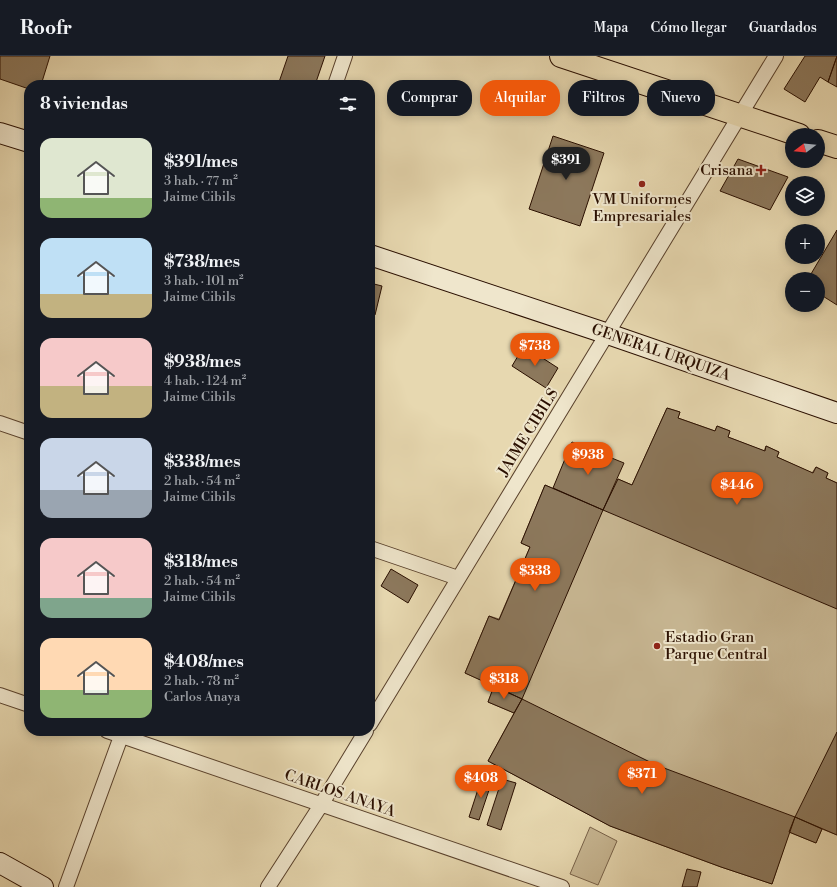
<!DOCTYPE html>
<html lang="es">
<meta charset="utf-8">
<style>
:root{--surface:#171b24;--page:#242831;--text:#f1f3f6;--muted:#9ea1a6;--line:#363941;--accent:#ea580c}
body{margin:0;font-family:"Libre Bodoni",serif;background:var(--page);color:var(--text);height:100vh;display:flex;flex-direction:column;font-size:15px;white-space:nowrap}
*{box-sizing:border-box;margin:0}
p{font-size:13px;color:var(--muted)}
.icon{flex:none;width:22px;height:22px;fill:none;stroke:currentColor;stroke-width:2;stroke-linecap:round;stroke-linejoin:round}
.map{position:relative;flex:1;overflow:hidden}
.side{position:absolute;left:24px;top:24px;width:351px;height:656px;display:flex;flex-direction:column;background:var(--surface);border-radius:16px;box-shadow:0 2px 10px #0003}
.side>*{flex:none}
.banner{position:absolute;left:387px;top:24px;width:380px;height:36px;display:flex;gap:8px}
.needle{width:26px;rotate:254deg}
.fabs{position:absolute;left:785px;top:72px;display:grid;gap:8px}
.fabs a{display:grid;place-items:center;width:40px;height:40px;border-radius:50%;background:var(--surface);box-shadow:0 2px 10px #0003;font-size:20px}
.price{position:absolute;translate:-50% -34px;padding:0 9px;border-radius:14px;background:var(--accent);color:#fff;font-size:13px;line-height:26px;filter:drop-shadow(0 1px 2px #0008)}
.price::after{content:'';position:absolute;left:50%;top:24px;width:12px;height:9px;margin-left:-6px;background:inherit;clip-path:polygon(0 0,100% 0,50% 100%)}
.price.selected{background:#222;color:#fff}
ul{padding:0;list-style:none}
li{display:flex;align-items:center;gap:12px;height:100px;padding:0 16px}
li span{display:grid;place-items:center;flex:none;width:112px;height:80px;border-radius:12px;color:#555}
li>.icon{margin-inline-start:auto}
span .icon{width:48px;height:48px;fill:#fffc;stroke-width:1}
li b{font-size:17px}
h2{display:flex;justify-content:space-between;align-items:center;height:48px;padding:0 16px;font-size:17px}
.pill{padding:0 14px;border-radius:16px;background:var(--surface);box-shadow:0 2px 10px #0003;font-size:14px;line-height:36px}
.pill.selected{background:var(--accent);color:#fff}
header{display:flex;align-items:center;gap:24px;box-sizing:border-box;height:56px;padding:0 20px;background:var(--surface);border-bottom:1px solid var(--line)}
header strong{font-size:19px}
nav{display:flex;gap:22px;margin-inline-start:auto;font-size:14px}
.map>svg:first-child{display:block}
.green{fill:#c7b692;stroke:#786249}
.building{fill:#8c785c;stroke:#2a0f00}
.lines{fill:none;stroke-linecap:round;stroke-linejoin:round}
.street-casing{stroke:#59412c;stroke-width:16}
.secondary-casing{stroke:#2a0f00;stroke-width:22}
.primary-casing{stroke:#2a0f00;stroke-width:24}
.street{stroke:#efe6cc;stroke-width:14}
.secondary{stroke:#efe6cc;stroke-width:20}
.primary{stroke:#e7d8b0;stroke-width:22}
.poi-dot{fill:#8f2418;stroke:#efe6cc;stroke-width:1.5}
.labels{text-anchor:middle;stroke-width:4;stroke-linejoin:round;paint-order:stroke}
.poi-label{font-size:15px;fill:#2a0f00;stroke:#efe6cc;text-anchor:end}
.street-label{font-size:15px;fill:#2a0f00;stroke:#efe6cc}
</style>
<header>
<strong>Roofr</strong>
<nav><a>Mapa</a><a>Cómo llegar</a><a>Guardados</a></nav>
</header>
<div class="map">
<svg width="837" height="831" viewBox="0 0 837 831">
<rect width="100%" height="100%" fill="#e7d8b0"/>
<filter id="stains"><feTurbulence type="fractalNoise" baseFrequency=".005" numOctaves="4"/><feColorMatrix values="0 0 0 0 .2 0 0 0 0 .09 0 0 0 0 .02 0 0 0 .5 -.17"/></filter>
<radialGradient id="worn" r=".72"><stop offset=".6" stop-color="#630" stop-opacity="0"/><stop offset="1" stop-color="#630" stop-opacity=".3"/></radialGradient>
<path class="green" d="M667 352 680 356 678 362 715 375 717 370 730 375 728 381 764 395 766 390 779 396 777 401 812 417 816 411 828 417 826 422 837 427V779L822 773 816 787 789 776 772 828 721 811 610 770 488 705 514 657 488 646 494 630 465 617 489 560 499 563 530 491 521 487 545 429 603 454 618 423 632 429Z
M590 771 617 785 598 829 570 818Z"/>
<path class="building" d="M0 0H50L41 29H29V33L0 23Z
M288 0H325L315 29H278Z
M805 0H837L828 26 820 21 805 46 784 33Z
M837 0V31L828 26Z
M553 80 604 97 580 170 529 153Z
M738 103 788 121 770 154 720 135Z
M837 174V249L818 237V223H808Z
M370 227 382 230 375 259 370 258Z
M524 290 558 312 546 332 512 310Z
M667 352 680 356 678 362 715 375 717 370 730 375 728 381 765 395 766 390 779 396 777 401 813 417 816 411 828 417 826 422 837 427V553L603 454 618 423 632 429Z
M572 386 624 407 603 454 553 432Z
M545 429 603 454 522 643 465 617 489 560 499 564 530 491 521 487Z
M391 513 418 529 408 547 381 530Z
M494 630 522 643 514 657 488 646Z
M522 643 656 709 795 761 772 828 721 811 610 770 488 705Z
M837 676V779L795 761Z
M482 721 492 725 479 764 469 761Z
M502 723 516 727 501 774 487 769Z
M795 761 822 773 816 787 789 776Z
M687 813 701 816 697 831H682Z"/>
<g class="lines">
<defs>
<path id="street" d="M335 29 345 0
M0 367 29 377
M370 492 458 522
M0 639 29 649
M370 668 776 0
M107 675 562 831
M66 831 123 675
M268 831 321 749 366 675"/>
<path id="secondary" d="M0 77 29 86
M370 199 608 278 837 357
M0 807 43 831"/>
<path id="primary" d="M561 0 799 79
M818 85 837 91"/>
</defs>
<use href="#street" class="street-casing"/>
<use href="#secondary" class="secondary-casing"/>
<use href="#primary" class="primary-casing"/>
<use href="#street" class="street"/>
<use href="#secondary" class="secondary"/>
<use href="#primary" class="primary"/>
</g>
<g class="poi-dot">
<path d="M759 108h4v4h4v4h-4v4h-4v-4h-4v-4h4z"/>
<circle cx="642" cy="128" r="4"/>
<circle cx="657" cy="590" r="4"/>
</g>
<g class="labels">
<g class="poi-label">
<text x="753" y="119">Crisana</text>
<text x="642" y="148" text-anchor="middle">VM Uniformes<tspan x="642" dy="17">Empresariales</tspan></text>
<text x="665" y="586" text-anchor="start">Estadio Gran<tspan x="665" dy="17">Parque Central</tspan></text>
</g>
<g class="street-label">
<text transform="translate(661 296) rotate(19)" y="5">GENERAL URQUIZA</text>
<text transform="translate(528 376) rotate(-58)" y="5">JAIME CIBILS</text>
<text transform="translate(340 737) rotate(19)" y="5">CARLOS ANAYA</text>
</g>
</g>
<rect width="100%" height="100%" filter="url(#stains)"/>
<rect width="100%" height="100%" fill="url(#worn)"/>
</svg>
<div class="fabs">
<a><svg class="needle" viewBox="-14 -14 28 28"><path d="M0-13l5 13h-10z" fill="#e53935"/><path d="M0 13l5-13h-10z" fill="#9ea1a6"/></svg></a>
<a><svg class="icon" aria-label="layers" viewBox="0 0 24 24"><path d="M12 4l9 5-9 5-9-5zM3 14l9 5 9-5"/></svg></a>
<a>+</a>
<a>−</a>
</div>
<b class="price selected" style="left:566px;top:125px">$391</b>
<b class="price" style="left:535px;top:311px">$738</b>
<b class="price" style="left:588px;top:420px">$938</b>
<b class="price" style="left:737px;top:450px">$446</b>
<b class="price" style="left:535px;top:536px">$338</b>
<b class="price" style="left:504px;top:644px">$318</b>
<b class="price" style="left:642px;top:739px">$371</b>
<b class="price" style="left:481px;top:743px">$408</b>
<div class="banner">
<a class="pill">Comprar</a>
<a class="pill selected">Alquilar</a>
<a class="pill">Filtros</a>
<a class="pill">Nuevo</a>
</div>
<section class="side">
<h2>8 viviendas<svg class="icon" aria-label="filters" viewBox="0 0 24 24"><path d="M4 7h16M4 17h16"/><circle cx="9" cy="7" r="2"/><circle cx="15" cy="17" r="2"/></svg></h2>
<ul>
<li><span style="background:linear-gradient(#dfe7d0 75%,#8fb573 0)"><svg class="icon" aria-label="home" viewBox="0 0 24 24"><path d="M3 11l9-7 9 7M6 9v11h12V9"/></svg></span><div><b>$391/mes</b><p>3 hab. · 77 m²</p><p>Jaime Cibils</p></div></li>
<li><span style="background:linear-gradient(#bfe0f5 70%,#c2b280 0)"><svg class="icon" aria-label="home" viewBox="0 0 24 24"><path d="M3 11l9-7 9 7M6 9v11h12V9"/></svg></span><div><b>$738/mes</b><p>3 hab. · 101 m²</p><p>Jaime Cibils</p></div></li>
<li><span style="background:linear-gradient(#f6c9c9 60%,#c2b280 0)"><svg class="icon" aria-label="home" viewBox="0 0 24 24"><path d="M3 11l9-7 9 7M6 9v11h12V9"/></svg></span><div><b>$938/mes</b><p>4 hab. · 124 m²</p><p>Jaime Cibils</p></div></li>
<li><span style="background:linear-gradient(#c9d6e8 65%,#9aa5b1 0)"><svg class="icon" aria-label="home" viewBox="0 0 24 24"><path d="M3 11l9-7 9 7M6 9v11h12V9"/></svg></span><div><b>$338/mes</b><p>2 hab. · 54 m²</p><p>Jaime Cibils</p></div></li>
<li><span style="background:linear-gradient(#f6c9c9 75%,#7fa58c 0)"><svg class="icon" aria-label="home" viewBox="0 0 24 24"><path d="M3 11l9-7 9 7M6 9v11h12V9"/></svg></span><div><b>$318/mes</b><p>2 hab. · 54 m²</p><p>Jaime Cibils</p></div></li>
<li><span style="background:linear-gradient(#ffd9b3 65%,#8fb573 0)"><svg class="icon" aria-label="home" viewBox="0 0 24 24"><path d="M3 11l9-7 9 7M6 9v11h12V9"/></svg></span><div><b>$408/mes</b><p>2 hab. · 78 m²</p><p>Carlos Anaya</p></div></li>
</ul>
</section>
</div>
